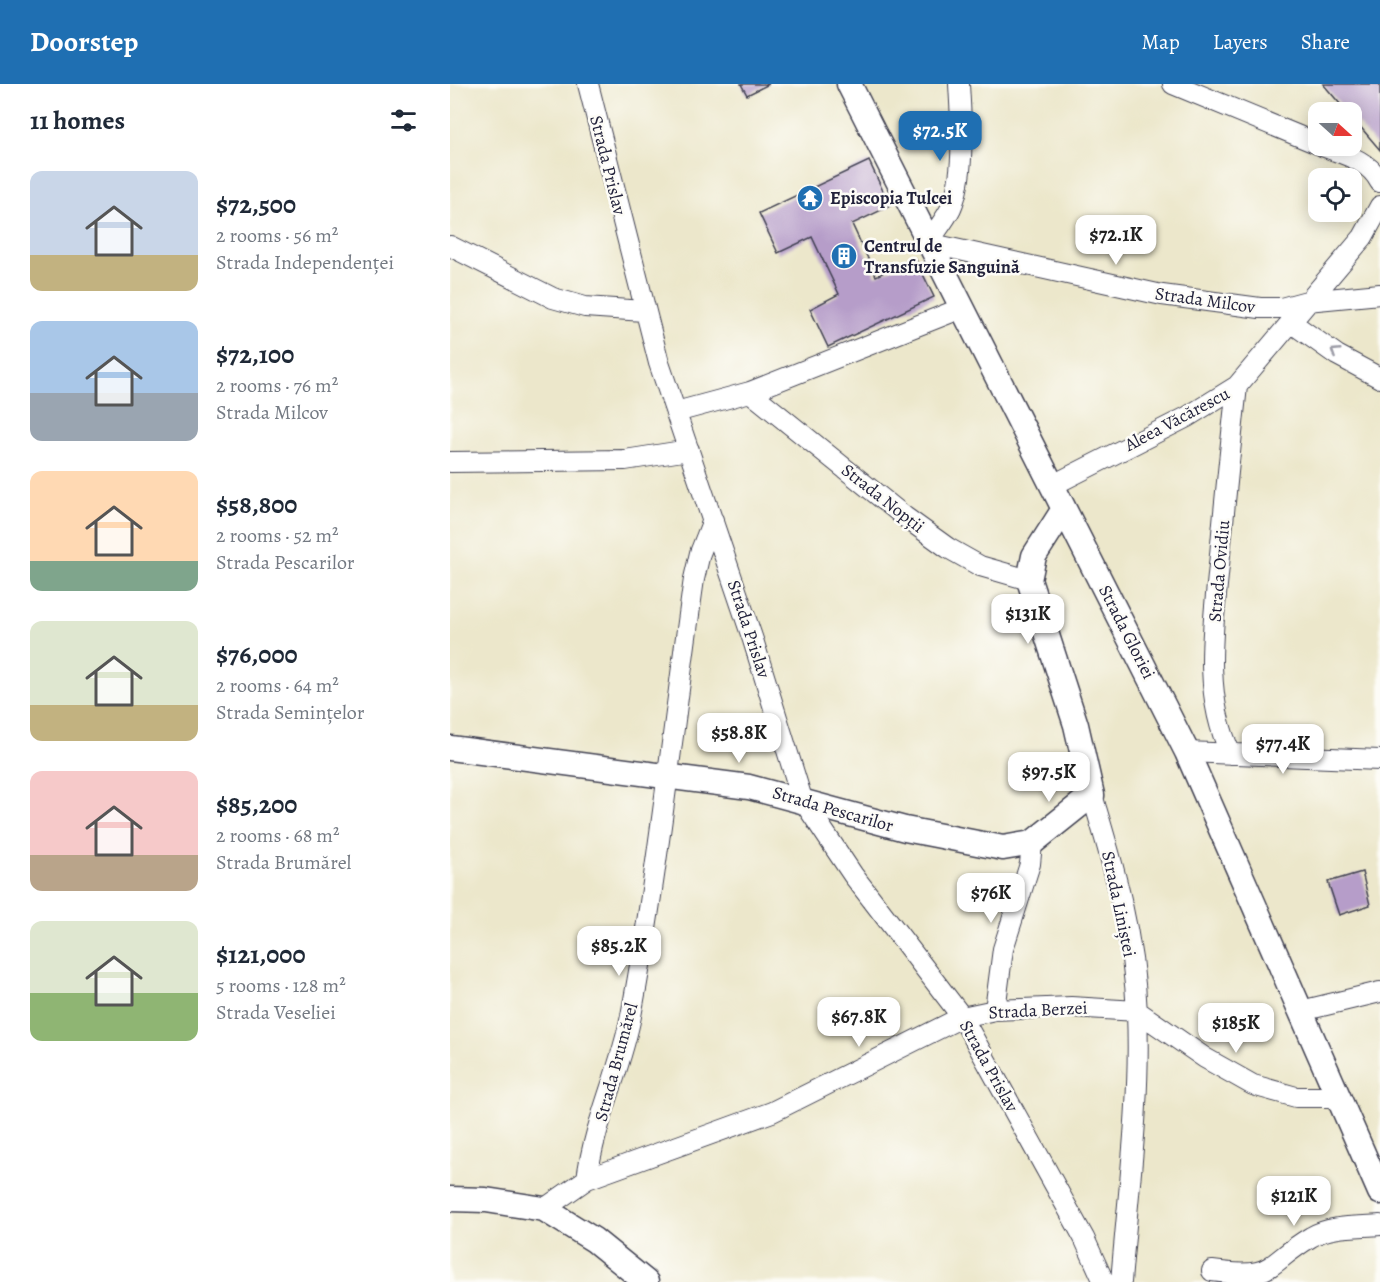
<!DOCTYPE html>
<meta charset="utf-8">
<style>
:root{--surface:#fff;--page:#f2f2f3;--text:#1f2937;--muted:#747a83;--accent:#1f6fb2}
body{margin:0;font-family:Alegreya,serif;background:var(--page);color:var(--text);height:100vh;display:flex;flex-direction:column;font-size:22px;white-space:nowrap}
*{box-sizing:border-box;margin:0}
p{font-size:20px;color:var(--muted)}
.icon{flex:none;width:33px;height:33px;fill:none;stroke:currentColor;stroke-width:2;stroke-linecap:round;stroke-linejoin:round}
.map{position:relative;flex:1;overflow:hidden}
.details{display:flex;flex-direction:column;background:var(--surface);width:450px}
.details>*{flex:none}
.needle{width:39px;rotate:111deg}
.tools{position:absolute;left:858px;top:18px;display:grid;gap:12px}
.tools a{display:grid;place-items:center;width:54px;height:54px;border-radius:12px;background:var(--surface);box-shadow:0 3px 15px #0003;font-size:30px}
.price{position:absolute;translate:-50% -51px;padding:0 14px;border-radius:12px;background:#fff;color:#222;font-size:20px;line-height:39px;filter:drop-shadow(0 2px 3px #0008)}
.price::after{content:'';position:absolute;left:50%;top:36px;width:18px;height:14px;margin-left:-9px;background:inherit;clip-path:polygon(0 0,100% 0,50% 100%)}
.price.on{background:var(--accent);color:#fff}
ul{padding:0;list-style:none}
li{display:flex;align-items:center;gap:18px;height:150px;padding:0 30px}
li span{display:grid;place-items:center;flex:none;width:168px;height:120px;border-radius:12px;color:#555}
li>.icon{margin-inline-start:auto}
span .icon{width:72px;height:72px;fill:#fffc;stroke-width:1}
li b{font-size:26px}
h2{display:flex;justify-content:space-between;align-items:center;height:72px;padding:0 30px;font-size:26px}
header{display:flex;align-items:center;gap:36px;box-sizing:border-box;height:84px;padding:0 30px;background:var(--accent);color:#fff}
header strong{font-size:28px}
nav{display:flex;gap:33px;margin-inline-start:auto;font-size:21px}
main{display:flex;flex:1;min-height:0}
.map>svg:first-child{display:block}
.building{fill:#b69dc9}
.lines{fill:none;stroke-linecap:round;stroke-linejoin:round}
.minor-casing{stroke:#404051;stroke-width:22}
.tertiary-casing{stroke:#404051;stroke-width:27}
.minor{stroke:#fff;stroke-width:20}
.tertiary{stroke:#fff;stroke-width:24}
.oneway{stroke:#9c9ca7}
.labels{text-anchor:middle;stroke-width:5;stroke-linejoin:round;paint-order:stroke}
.street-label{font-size:18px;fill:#22223b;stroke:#fdfcf7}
.poi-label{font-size:18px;font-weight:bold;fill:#22223b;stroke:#fdfcf7;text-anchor:start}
</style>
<header>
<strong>Doorstep</strong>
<nav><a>Map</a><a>Layers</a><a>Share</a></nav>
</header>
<main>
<section class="details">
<h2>11 homes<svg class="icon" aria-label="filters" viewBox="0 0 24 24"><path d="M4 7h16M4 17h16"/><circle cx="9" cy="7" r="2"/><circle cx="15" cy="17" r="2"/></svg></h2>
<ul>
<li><span style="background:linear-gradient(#c9d6e8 70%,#c2b280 0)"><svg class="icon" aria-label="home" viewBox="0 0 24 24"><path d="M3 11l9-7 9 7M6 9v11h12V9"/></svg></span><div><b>$72,500</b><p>2 rooms · 56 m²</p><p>Strada Independenței</p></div></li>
<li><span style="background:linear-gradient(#a9c7e8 60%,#9aa5b1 0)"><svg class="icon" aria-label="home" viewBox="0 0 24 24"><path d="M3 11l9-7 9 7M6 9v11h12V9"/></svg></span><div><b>$72,100</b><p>2 rooms · 76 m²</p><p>Strada Milcov</p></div></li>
<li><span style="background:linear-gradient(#ffd9b3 75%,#7fa58c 0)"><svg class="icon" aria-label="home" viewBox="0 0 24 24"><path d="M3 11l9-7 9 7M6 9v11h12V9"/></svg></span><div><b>$58,800</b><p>2 rooms · 52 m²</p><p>Strada Pescarilor</p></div></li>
<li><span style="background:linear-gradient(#dfe7d0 70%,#c2b280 0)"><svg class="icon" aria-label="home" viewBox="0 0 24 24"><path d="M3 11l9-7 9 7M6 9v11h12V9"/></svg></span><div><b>$76,000</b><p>2 rooms · 64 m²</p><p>Strada Semințelor</p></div></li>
<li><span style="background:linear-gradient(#f6c9c9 70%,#b9a48a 0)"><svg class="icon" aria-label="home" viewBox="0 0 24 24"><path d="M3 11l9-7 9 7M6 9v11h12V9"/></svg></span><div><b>$85,200</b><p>2 rooms · 68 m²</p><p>Strada Brumărel</p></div></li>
<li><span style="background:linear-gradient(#dfe7d0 60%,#8fb573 0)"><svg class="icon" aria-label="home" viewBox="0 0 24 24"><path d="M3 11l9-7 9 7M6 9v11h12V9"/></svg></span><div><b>$121,000</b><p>5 rooms · 128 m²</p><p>Strada Veseliei</p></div></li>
</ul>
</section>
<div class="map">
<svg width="930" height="1198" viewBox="0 0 930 1198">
<rect width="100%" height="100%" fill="#fdfcf7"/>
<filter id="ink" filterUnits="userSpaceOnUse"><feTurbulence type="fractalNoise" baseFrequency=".0167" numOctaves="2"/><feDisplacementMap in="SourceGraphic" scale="12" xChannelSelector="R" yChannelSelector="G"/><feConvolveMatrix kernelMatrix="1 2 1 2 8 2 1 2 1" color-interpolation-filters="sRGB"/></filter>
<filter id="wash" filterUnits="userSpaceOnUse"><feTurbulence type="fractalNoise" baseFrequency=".008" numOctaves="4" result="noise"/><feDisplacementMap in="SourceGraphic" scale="24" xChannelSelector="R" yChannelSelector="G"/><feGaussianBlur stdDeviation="1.35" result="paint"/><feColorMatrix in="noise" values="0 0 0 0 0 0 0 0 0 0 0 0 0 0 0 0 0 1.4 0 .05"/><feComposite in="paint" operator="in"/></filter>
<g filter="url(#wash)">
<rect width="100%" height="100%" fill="#ece7cb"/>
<g id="blocks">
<path class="building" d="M291 0H319L297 11Z
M873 0H930V66L902 33V28H897Z
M419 77 440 122 402 140 426 192 465 174 484 213 378 263 360 225 389 210 362 153 328 169 309 129Z
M912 788 920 821 889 831 878 798Z"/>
</g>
</g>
<g filter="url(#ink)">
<use href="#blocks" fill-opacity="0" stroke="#404051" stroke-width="1.5"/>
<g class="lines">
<defs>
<path id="minor" d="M138 0 209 279 303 556 352 715 403 791 512 933 634 1154 654 1198
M509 0C511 37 516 90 501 124 495 136 485 148 478 159L712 211 810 224H831L857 217 930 210
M723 0 868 60
M872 62C893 70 919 76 930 98
M0 162 103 214 135 223 194 227
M842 239 887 271 930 294
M300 308 455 433 498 464 530 482 579 496
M226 328 300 308 512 224
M0 378 175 376 239 366
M601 402 737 333 787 302 913 153 930 122
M737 668 930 676
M781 670C751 608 764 537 770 471 775 415 781 358 787 302
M642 711C664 782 684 854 687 929 691 1018 678 1109 671 1198
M545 926 553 865 580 780 582 759
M851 927 930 908
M137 1095C144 1039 170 988 181 932 208 788 223 641 244 495L250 469 263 436
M94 1125 137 1095 322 1028 512 933 545 926 621 923 687 927 755 974 803 1001 846 1013H887
M762 1187C826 1196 814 1181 861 1153 880 1141 909 1143 930 1141"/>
<path id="tertiary" d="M399 0 737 668 930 1108
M0 664 299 703 455 745 553 764 582 759 642 711 626 641 579 496 584 472 614 425
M0 1115 36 1116 94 1125 144 1156 196 1198"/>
</defs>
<use href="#minor" class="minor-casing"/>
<use href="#tertiary" class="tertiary-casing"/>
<use href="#minor" class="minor"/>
<use href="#tertiary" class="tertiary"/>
</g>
<defs><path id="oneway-chevron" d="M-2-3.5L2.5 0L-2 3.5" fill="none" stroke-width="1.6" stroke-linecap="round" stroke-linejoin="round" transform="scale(1.5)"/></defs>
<use class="oneway" href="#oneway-chevron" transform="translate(885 268) rotate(-147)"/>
</g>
<defs>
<symbol id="temple-disc" viewBox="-11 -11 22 22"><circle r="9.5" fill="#1f6fb2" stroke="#fdfcf7"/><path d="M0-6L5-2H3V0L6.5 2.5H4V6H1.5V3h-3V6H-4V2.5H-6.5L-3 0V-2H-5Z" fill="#fff"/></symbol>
<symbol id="building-disc" viewBox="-11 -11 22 22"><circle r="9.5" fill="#1f6fb2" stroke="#fdfcf7"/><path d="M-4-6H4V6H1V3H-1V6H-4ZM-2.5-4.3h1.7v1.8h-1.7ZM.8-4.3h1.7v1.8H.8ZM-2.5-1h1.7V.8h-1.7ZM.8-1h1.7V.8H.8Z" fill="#fff"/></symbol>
</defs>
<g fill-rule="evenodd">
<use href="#temple-disc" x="345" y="99" width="30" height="30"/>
<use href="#building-disc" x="379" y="157" width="30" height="30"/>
</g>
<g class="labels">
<g class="street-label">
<text transform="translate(158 81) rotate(76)" y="6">Strada Prislav</text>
<text transform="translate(755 216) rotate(8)" y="6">Strada Milcov</text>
<text transform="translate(727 335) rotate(-28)" y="6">Aleea Văcărescu</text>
<text transform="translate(433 414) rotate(38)" y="6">Strada Nopții</text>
<text transform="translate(769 487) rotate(-85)" y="6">Strada Ovidiu</text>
<text transform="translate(299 545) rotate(72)" y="6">Strada Prislav</text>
<text transform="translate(677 548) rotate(63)" y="6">Strada Gloriei</text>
<text transform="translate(383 725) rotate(16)" y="6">Strada Pescarilor</text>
<text transform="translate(669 820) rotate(78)" y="6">Strada Liniștei</text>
<text transform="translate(588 926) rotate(-3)" y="6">Strada Berzei</text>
<text transform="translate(166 978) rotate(-75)" y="6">Strada Brumărel</text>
<text transform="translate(539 982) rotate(61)" y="6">Strada Prislav</text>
</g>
<g class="poi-label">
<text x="380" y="120">Episcopia Tulcei</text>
<text x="414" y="168">Centrul de<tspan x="414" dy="21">Transfuzie Sanguină</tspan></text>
</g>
</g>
</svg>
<div class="tools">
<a><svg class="needle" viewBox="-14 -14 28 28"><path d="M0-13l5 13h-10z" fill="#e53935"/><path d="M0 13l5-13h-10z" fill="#747a83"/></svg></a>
<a><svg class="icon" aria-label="locate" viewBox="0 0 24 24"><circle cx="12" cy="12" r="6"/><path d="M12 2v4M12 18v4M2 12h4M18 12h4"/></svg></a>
</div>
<b class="price on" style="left:490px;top:78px">$72.5K</b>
<b class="price" style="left:666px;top:182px">$72.1K</b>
<b class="price" style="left:578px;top:561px">$131K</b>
<b class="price" style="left:289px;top:680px">$58.8K</b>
<b class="price" style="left:833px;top:691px">$77.4K</b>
<b class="price" style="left:599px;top:719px">$97.5K</b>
<b class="price" style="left:541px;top:840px">$76K</b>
<b class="price" style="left:169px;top:893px">$85.2K</b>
<b class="price" style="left:409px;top:964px">$67.8K</b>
<b class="price" style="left:786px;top:970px">$185K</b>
<b class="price" style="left:844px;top:1143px">$121K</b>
</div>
</main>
